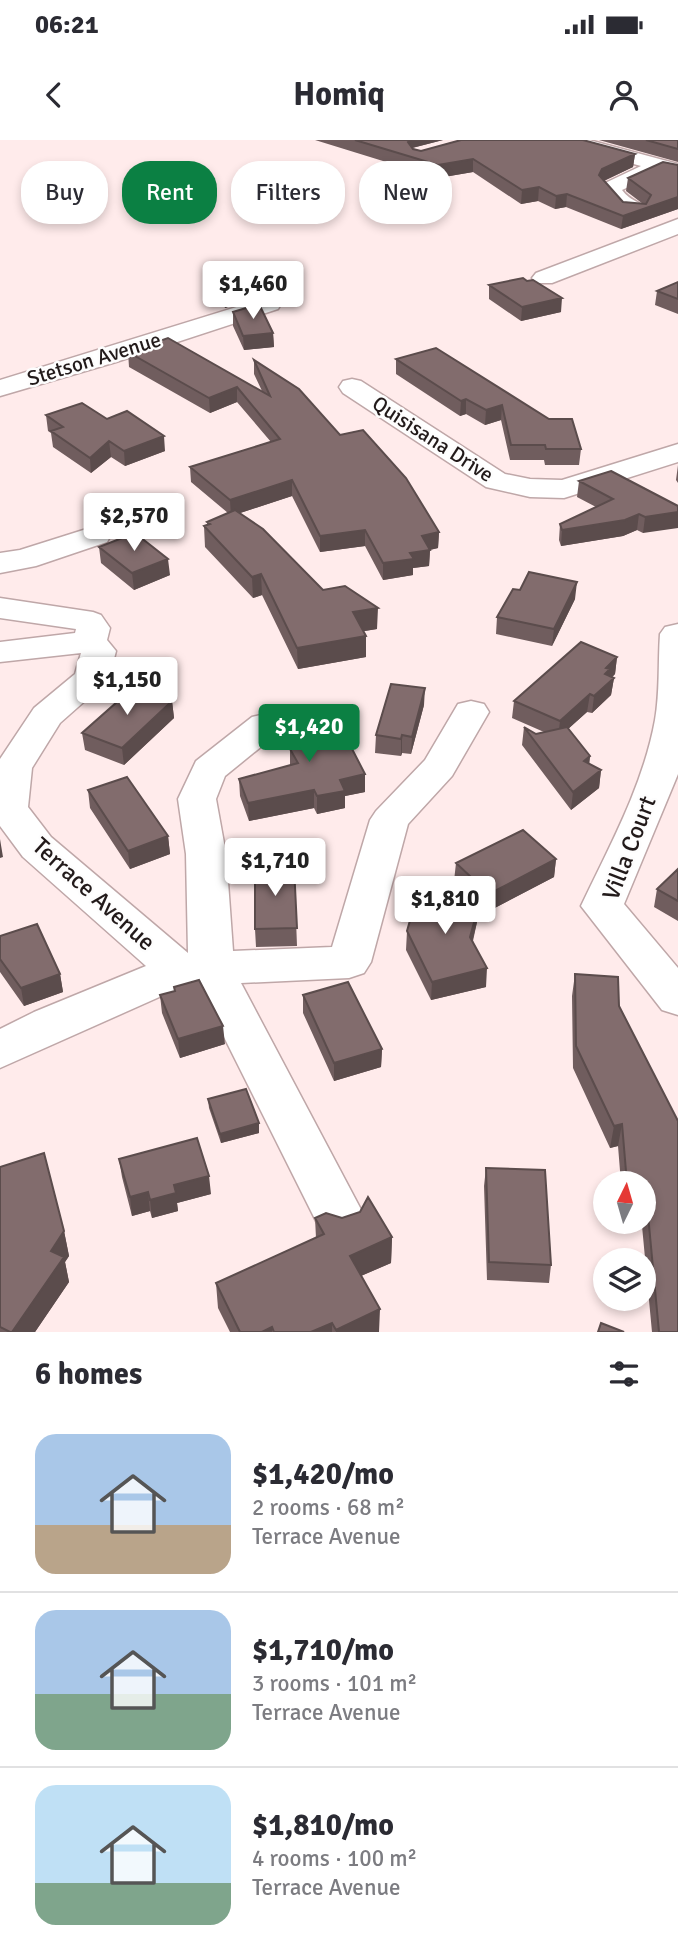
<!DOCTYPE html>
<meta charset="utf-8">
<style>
:root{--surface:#fff;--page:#f7f7f7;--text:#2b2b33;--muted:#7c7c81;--line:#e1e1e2;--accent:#0b8043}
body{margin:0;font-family:Signika,sans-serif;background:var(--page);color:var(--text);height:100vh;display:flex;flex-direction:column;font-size:26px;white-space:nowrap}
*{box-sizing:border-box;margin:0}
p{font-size:23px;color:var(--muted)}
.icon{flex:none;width:38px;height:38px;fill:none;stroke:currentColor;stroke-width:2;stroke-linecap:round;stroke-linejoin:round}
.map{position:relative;height:1192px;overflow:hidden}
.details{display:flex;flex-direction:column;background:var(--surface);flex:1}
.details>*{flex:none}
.guide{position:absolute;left:21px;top:21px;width:637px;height:63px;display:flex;gap:14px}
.needle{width:46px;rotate:5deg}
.buttons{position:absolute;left:593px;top:1031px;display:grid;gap:14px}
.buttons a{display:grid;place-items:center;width:63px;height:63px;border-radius:50%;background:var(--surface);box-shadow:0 4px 10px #0003;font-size:35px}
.price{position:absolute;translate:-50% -60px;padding:0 16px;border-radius:7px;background:#fff;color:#222;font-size:23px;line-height:46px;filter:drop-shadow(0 2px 4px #0008)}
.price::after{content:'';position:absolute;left:50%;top:42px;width:21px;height:16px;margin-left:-10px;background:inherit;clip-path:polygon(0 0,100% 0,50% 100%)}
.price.current{background:var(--accent);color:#fff}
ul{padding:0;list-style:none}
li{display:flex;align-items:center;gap:21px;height:175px;padding:0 35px}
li+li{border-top:2px solid var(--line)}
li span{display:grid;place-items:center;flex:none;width:196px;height:140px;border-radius:21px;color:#555}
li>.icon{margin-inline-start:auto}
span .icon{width:84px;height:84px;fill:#fffc;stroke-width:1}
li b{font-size:30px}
h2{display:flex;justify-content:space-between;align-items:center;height:84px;padding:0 35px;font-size:30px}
.pill{padding:0 24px;border-radius:28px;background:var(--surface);box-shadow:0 4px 10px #0003;font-size:24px;line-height:63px}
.pill.current{background:var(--accent);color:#fff}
.status{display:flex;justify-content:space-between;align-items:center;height:49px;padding:0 35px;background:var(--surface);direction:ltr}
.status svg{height:19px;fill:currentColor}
header{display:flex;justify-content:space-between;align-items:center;height:91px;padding:0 35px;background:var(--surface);font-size:32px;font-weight:700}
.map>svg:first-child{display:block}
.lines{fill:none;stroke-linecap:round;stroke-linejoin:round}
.minor-casing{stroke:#bfa7a8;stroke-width:3}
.minor{fill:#fff;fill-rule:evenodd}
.wall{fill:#705d5e}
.shaded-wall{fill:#5b4c4c}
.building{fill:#826c6d;stroke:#5b4c4c;stroke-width:2}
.labels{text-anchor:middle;stroke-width:5;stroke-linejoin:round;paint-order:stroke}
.far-street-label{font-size:21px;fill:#221a1a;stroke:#fdfdfd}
.street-label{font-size:24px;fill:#221a1a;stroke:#fdfdfd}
</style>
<div class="status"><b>06:21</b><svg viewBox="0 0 49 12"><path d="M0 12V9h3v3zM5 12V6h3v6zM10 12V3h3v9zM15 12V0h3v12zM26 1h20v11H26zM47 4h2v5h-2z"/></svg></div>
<header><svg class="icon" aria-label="back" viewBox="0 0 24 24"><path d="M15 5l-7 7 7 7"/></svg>Homiq<svg class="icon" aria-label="person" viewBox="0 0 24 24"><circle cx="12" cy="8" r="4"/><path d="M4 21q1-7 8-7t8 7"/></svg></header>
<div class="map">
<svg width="678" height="1192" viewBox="0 0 678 1192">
<rect width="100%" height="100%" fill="#ffebeb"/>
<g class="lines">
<defs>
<path id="minor" d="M557 0H589L678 24V36L661 32 622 50C631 62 641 61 647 70L644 75C621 80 611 64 600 48L603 44 641 26 560 4Z
M678 79V94L552 143H536L532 138 536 133Z
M269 157 278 159 281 164 278 169 116 222 0 256V240Z
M352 239 361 241 505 334 530 339 562 340 678 304V322L564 358 530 357 486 347 343 253 339 247 343 241Z
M96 386 107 388 111 395 107 402 36 426 0 433V413L20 410Z
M0 458 93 472 101 475 110 488 107 500 116 511 109 538 103 545 60 583 32 628 28 667 51 697 188 813 186 714 178 659 196 621 252 577 265 574 278 577 283 585 278 593 225 636 216 659 226 714 233 811 332 807 370 680 376 671 425 620 458 564 471 561 484 564 489 572 452 636 408 684 371 822 364 833 349 838 241 843 366 1079 359 1095 341 1101 323 1095 198 845 184 846 0 928V889L34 872 146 826 23 717 0 686V619L34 568 75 534 81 513 0 522V502L75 493 76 489 0 478Z
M678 484V634L624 764 678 828V875L662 870 581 766C609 707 643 646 655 580 660 552 658 523 660 494L665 487Z"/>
</defs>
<use href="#minor" class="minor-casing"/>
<use href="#minor" class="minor"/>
</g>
<path class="wall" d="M315 0H443L412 8 421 11 635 14 633 27 604 41 623 62 643 64 626 51 628 38 678 25V69L621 89 566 67 555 69 538 61 521 64 473 32 438 38Z
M599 0H678V22Z
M216 140 239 156V163L225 168 216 148Z
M678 142V174L655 165 657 151Z
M489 145 561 172 521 181 489 159Z
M233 172 273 193 274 207 244 210 233 186Z
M436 208 581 309 579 325H545L544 320H510L501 280 485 285 466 274 460 276 396 234V219Z
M128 212 262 251 254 234V220L340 295 439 392 438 408 430 410 429 426 413 428V435L383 440 365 406 320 412 292 356 240 373 323 450 377 489 364 491 366 517 298 529 262 455 253 458 205 407 204 386 207 385V382L228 373 191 342 190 327 271 302 237 262 210 273 129 227Z
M46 275 107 279 165 311 125 326 111 317 91 333 53 307 51 293 48 291Z
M678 325V343L676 340Z
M579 341 678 366 643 393 637 390 623 396 561 406 559 400 560 384 596 367 577 357Z
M99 407 170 435 134 450 101 423Z
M575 459 552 506 496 494 497 477Z
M617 517 615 534 612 537 614 538 611 555 592 573 587 572 568 589 590 616 589 624 601 630 599 648 571 670 522 605 524 587 536 594 544 592 512 578 514 561Z
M172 561 174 578 124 625 85 610 82 593Z
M424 565 411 614 402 613 401 616 375 613 376 595Z
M290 609 365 652 345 656V668L317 674 314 668 249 681 240 656 239 639 290 625Z
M88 650 168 696 170 714 130 729 90 668Z
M556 719 554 737 487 772 479 764 477 782 473 801 486 847 431 860 406 810 407 791 479 764 454 741 456 723Z
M294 726 297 806 256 807 255 789Z
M678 729V781L654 767 657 749Z
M0 796 60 834 63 852 24 866 0 832Z
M575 834 619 866 678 1192H652L642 1086 637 1085V1082H644V1043H621L618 1006 610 1008 573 928 572 856Z
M160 855 225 904 180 918 162 873Z
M303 855 382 909 381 927 334 941 303 873Z
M208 959 259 993 221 1003 209 968Z
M119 1019 211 1054 177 1063 178 1071 152 1078 150 1071 132 1076 122 1037Z
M0 1027 64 1091 69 1116 65 1122 69 1142 35 1192H0Z
M486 1028 551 1125 549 1143 487 1140 484 1046Z
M315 1078 392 1097 391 1123 361 1136 379 1192H230L218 1168 216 1143 316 1098Z"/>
<path class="shaded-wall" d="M410 0H443L412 8 408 2Z
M635 14 633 27 601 42 599 35 602 29Z
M473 19V32L438 38V25Z
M539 47 538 61 521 64 522 50Z
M567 54 566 67 555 69 556 56Z
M678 57V69L621 89 623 76Z
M239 156V163L225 168V160Z
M562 158 561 172 521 181 522 167Z
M273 193 274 207 244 210 243 196Z
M237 247V262L210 273 209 258Z
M466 259V274L460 276 461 261Z
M502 265 501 280 485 285 486 270Z
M164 296 165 311 125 326 124 311Z
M109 301 111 317 91 333 90 318Z
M292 340V356L231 376 230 360Z
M678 372V388L643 393 645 377Z
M639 374 637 390 623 396 561 406 562 390Z
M365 390V406L320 412V396Z
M439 392 438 408 429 410H430L429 426 413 428V435L383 440V423L422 396Z
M168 419 170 435 134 450 132 433Z
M261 434 262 455 253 458 252 437Z
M577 442 575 459 552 506 554 489Z
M378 468 377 489 353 493V472Z
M366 496V517L298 529 297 508Z
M617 517 615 534 609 540 614 538 611 555 592 573 594 556 606 528Z
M425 548 424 565 411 614 412 597Z
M590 554 587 572 558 598 560 581Z
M172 561 174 578 124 625 122 608Z
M402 595V613L401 616V599Z
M590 616 588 634 584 621Z
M601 630 599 648 571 670 573 652Z
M365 634V652L345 656V668L317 674V656L340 640Z
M314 650V668L249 681 248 663Z
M168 696 170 714 130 729 128 711Z
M0 699 3 717 0 718Z
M556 719 554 737 487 772 489 754Z
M479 764 477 782 469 815 470 797Z
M487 828 486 847 431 860 432 842Z
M60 834 63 852 24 866 21 848Z
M223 886 225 904 180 918 178 899Z
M382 909 381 927 334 941V923Z
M259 983V993L221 1003 220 994Z
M622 984 618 1006 610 1008 614 986Z
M209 1036 211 1054 177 1063 178 1071 152 1078 150 1060 174 1045Z
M148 1052 150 1071 132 1076 130 1057Z
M64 1091 69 1116 65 1122 69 1142 35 1192H12L51 1111Z
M392 1097 391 1123 349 1141 350 1116Z
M380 1169 379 1192H336V1190Z
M332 1183V1192H311Z
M272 1187V1192H262Z"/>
<path class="building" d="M355 0H410L408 2 413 9 421 11 461 0H583L635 14 602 29 599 35 623 62 646 64 651 55 628 38 663 22 678 25V57L623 76 567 54 556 56 539 47 522 50 473 19 438 25Z
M646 0H678V9Z
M523 138 527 141 533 140 562 158 522 167 489 145Z
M216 140 239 156 225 160Z
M678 142V159L657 151Z
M259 164 273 193 243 196 233 172Z
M168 198 270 256 254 220 299 249 340 295 363 290 406 338 439 392 422 396 430 410 410 413 414 419 383 423 365 390 320 396 292 340 230 360 190 327 280 299 237 247 209 258 128 212Z
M436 208 549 279H572L581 309H546L545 305H511L502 265 486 270 466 259 461 261 396 219Z
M82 263 107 279 127 271 164 296 124 311 109 301 90 318 51 291 63 287 46 275Z
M611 331 678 366V372L645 377 639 374 625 380 562 390 560 384 613 359 579 341Z
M235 370 263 389 323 450 345 446 378 468 353 472 366 496 297 508 261 434 252 437 204 386 210 384 207 382Z
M135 393 168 419 132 433 99 407Z
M529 432 577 442 554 489 497 477 513 449 520 450Z
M581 502 617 517 606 528 610 529 605 534 614 538 594 556 590 554 560 581 514 561Z
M391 544 425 548 412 597 402 595 401 599 376 595Z
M134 547 172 561 122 608 82 593Z
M303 574 336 578 365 634 340 640 345 651 317 656 314 650 248 663 239 639 298 623 290 609Z
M524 587 536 594 567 587 590 616 584 621 601 630 573 652Z
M127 637 168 696 128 711 88 650Z
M523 690 556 719 489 754 456 723Z
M294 726 297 788 255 789V727Z
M678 729V761L657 749Z
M418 753 479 764 470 797 487 828 432 842 407 791Z
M37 784 60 834 21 848 0 819V796Z
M575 834 618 837 619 866 678 981V1192H659L647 1064H644V1043H627L622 984 614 986 576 906Z
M199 840 223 886 178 899 160 855 175 851 174 847Z
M348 842 382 909 334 923 303 855Z
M246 949 259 983 220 994 208 959Z
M197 998 209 1036 174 1045 176 1053 150 1060 148 1052 130 1057 119 1019Z
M44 1013 64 1091 51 1111 64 1117 12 1192H10L0 1187V1027Z
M486 1028 545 1030 551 1125 489 1122Z
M368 1057 392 1097 350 1116 380 1169 336 1190 332 1183 311 1192H274L272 1187 262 1192H240L216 1143 324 1094 315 1078 326 1073 342 1078 360 1072Z
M601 1183 624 1192H598Z"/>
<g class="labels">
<g class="far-street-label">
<text transform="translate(94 219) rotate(-17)" y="7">Stetson Avenue</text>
<text transform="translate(433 299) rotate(33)" y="7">Quisisana Drive</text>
</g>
<g class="street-label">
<text transform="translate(629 708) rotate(-69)" y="8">Villa Court</text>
<text transform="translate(94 754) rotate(42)" y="8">Terrace Avenue</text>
</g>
</g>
</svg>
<div class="buttons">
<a><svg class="needle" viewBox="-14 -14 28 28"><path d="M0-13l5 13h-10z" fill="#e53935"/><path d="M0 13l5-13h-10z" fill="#7c7c81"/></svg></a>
<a><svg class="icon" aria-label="layers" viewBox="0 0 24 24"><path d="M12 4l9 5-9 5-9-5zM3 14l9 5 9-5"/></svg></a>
</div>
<b class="price" style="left:253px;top:181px">$1,460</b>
<b class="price" style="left:134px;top:413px">$2,570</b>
<b class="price" style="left:127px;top:577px">$1,150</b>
<b class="price current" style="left:309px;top:624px">$1,420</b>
<b class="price" style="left:275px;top:758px">$1,710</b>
<b class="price" style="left:445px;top:796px">$1,810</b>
<div class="guide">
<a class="pill">Buy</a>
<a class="pill current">Rent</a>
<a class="pill">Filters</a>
<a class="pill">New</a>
</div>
</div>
<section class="details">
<h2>6 homes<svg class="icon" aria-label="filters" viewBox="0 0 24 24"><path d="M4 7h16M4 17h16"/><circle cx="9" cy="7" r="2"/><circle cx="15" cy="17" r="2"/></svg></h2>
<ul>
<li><span style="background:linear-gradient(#a9c7e8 65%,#b9a48a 0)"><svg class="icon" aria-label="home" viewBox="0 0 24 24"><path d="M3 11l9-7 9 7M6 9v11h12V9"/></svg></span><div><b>$1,420/mo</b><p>2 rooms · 68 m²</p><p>Terrace Avenue</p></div></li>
<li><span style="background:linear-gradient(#a9c7e8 60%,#7fa58c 0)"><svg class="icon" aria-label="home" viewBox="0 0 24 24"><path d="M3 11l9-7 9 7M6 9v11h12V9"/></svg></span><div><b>$1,710/mo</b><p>3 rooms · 101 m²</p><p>Terrace Avenue</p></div></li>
<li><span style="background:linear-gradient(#bfe0f5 70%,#7fa58c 0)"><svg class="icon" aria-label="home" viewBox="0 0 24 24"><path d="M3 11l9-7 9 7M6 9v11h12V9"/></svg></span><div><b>$1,810/mo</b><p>4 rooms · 100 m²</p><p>Terrace Avenue</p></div></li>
</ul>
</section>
